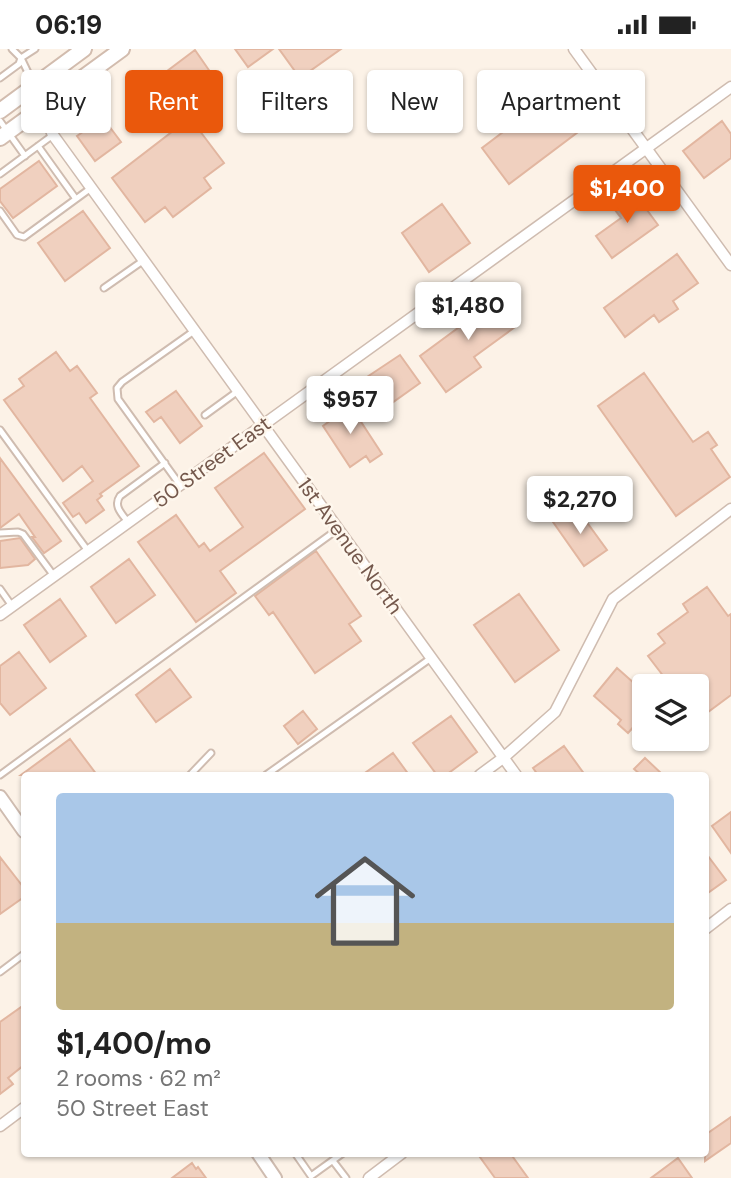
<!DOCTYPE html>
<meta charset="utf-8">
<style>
:root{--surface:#fff;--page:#f6f6f6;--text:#222;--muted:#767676;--accent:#ea580c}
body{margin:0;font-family:"DM Sans",sans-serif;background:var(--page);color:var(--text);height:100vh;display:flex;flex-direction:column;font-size:26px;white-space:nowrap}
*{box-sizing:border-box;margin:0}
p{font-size:23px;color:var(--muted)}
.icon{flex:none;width:38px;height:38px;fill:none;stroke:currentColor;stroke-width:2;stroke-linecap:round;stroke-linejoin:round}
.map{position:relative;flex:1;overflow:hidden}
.panel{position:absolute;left:21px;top:723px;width:688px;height:385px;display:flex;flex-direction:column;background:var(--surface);border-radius:7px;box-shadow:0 2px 5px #0004}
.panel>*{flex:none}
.hud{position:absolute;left:21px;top:21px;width:690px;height:63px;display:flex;gap:14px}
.buttons{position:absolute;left:632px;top:625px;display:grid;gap:14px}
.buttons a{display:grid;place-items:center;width:77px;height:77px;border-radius:7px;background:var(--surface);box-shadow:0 2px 5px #0004;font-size:35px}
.price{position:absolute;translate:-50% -60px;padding:0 16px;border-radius:7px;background:#fff;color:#222;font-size:23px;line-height:46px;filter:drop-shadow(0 2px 4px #0008)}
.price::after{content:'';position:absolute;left:50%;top:42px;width:21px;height:16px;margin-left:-10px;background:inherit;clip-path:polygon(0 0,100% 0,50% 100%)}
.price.selected{background:var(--accent);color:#fff}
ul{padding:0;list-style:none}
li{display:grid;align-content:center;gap:14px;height:371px;padding:0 35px}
li span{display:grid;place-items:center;height:217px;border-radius:7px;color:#555}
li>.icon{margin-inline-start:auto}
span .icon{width:126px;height:126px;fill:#fffc;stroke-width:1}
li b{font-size:30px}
.pill{padding:0 24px;border-radius:7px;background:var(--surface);box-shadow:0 2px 5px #0004;font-size:24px;line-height:63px}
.pill.selected{background:var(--accent);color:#fff}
.status{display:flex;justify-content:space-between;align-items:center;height:49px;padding:0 35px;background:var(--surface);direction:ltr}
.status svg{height:19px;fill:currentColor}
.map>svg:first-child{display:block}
.building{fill:#f0d0bf;stroke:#e2b6a0;stroke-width:2}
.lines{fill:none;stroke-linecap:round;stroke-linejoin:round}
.service-casing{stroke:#cfbcb0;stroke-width:9}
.minor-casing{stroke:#cfbcb0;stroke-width:13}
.tertiary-casing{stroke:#cfbcb0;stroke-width:16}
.secondary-casing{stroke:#d2bcae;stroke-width:18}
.service{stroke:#fff;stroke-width:5}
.minor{stroke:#fff;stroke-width:10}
.tertiary{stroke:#fff;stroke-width:12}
.secondary{stroke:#fff;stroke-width:14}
.labels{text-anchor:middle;stroke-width:5;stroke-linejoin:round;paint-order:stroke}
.street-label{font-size:21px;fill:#74584c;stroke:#fef7ed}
</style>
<div class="status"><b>06:19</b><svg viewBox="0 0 49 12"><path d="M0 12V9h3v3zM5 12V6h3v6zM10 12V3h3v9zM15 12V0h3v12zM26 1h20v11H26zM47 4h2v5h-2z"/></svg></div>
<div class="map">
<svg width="731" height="1129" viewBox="0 0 731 1129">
<rect width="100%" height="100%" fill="#fcf2e7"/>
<path class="building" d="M235 0H273L248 18Z
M279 0H341L300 29Z
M195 1 213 27 149 75 130 50Z
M559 41 586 77 509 135 482 99 528 64 524 58 544 43 549 49Z
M103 69 121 93 95 112 77 87Z
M190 69 224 114 204 129 211 139 173 168 165 158 145 173 112 129Z
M722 72 731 85V109L704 129 683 102Z
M39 112 57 137 13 169 0 152V140Z
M633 142 658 176 612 209 596 187 621 169 612 157Z
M442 155 470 194 429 223 402 184Z
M83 162 110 199 65 232 38 194Z
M677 205 698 234 673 252 678 260 659 273 654 266 625 288 604 259Z
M490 242 515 278 474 308 481 318 446 343 420 307 466 273 459 264Z
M56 303 70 322 77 317 97 344 90 349 139 417 100 445 102 447 97 451 104 461 86 474 79 464 73 468 63 454 93 432 82 417 63 432 4 351 24 337 19 330Z
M400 306 420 334 382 361 361 332Z
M644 324 693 393 708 383 717 396 711 400 730 428 676 467 598 357Z
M176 342 202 377 180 394 161 368 154 373 146 363Z
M336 355 341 363 350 356 382 405 370 413 366 407 350 418 323 377 331 371 325 362Z
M264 404 305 460 220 522 236 544 196 573 138 493 176 466 199 498 204 494 210 502 243 478 215 439Z
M0 409 61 492 44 504 32 488H35L19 465 0 479Z
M575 457 607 501 584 517 553 473Z
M20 489 35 510 28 516 0 519V492Z
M316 502 361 567 349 575 361 592 315 624 273 563 269 566 255 547Z
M129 510 155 546 116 574 91 538Z
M707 538 728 567 731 565V646L696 672V637H671L648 607 665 594 658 585 688 563 683 555Z
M519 545 559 601 515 633 474 576Z
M60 550 86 587 50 613 24 576Z
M19 603 46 639 10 666 0 654V617Z
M617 619 644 643V666L628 684 618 675 621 671 594 647Z
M170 620 191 648 156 673 136 646Z
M303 662 317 680 298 695 284 677Z
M451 667 477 703 446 726H437L413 694Z
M70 690 97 726H21Z
M564 697 585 726H538L533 719Z
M393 704 409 726H362Z
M645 709 663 726H641L634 720Z
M731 763V804L712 777Z
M705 803 726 831 705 846Z
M0 808 24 839V848L0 865Z
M24 956V1016L8 1029 13 1035 0 1045V973Z
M731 1068V1094L705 1112V1086Z
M477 1104H510L528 1129H495Z
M678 1109 692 1129H651Z
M192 1114 196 1120 198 1118 206 1129H172Z"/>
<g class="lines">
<defs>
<path id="service" d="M0 29 19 15 21 9 12 0
M34 36 21 9 35 0
M0 72 25 107
M38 97 76 150
M0 125 53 86
M0 162 17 186 24 188 91 139
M104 239 144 211
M205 366 238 342
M0 381 88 502
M180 436 118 350 117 339 122 333 194 282
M128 473C122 465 113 457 120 447L165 414
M0 484 18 483 23 485 54 527
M0 540 12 557
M0 726 338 480
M190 726 211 704
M266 726 431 609
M0 923 24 905
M295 1104 311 1127 343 1104
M333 1112 346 1129"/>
<path id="minor" d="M574 0 731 216
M34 36 42 60 53 86 516 726
M0 566 731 38
M480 726 503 709 555 663 613 550 731 460
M705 880 731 860
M0 1077 24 1059
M369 1129 402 1104"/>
<path id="tertiary" d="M0 748 24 782
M258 1104 275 1129"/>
<path id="secondary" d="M0 62 84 0
M0 89 122 0"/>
</defs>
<use href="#service" class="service-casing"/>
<use href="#minor" class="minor-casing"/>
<use href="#tertiary" class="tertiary-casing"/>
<use href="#secondary" class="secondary-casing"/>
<use href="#service" class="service"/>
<use href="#minor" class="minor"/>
<use href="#tertiary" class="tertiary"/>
<use href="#secondary" class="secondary"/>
</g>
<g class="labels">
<g class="street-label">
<text transform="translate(212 413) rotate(-36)" y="7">50 Street East</text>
<text transform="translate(350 497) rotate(54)" y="7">1st Avenue North</text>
</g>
</g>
</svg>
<div class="buttons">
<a><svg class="icon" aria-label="layers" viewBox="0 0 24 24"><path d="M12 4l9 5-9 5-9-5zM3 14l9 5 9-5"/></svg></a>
</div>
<b class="price selected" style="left:627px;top:176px">$1,400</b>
<b class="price" style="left:468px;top:293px">$1,480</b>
<b class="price" style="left:350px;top:387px">$957</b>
<b class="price" style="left:580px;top:487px">$2,270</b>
<div class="hud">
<a class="pill">Buy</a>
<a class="pill selected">Rent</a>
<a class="pill">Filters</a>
<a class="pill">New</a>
<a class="pill">Apartment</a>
</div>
<section class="panel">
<ul>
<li><span style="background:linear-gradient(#a9c7e8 60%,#c2b280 0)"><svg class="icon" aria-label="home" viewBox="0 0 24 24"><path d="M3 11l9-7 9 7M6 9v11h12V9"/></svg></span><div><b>$1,400/mo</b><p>2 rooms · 62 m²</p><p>50 Street East</p></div></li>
</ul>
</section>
</div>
